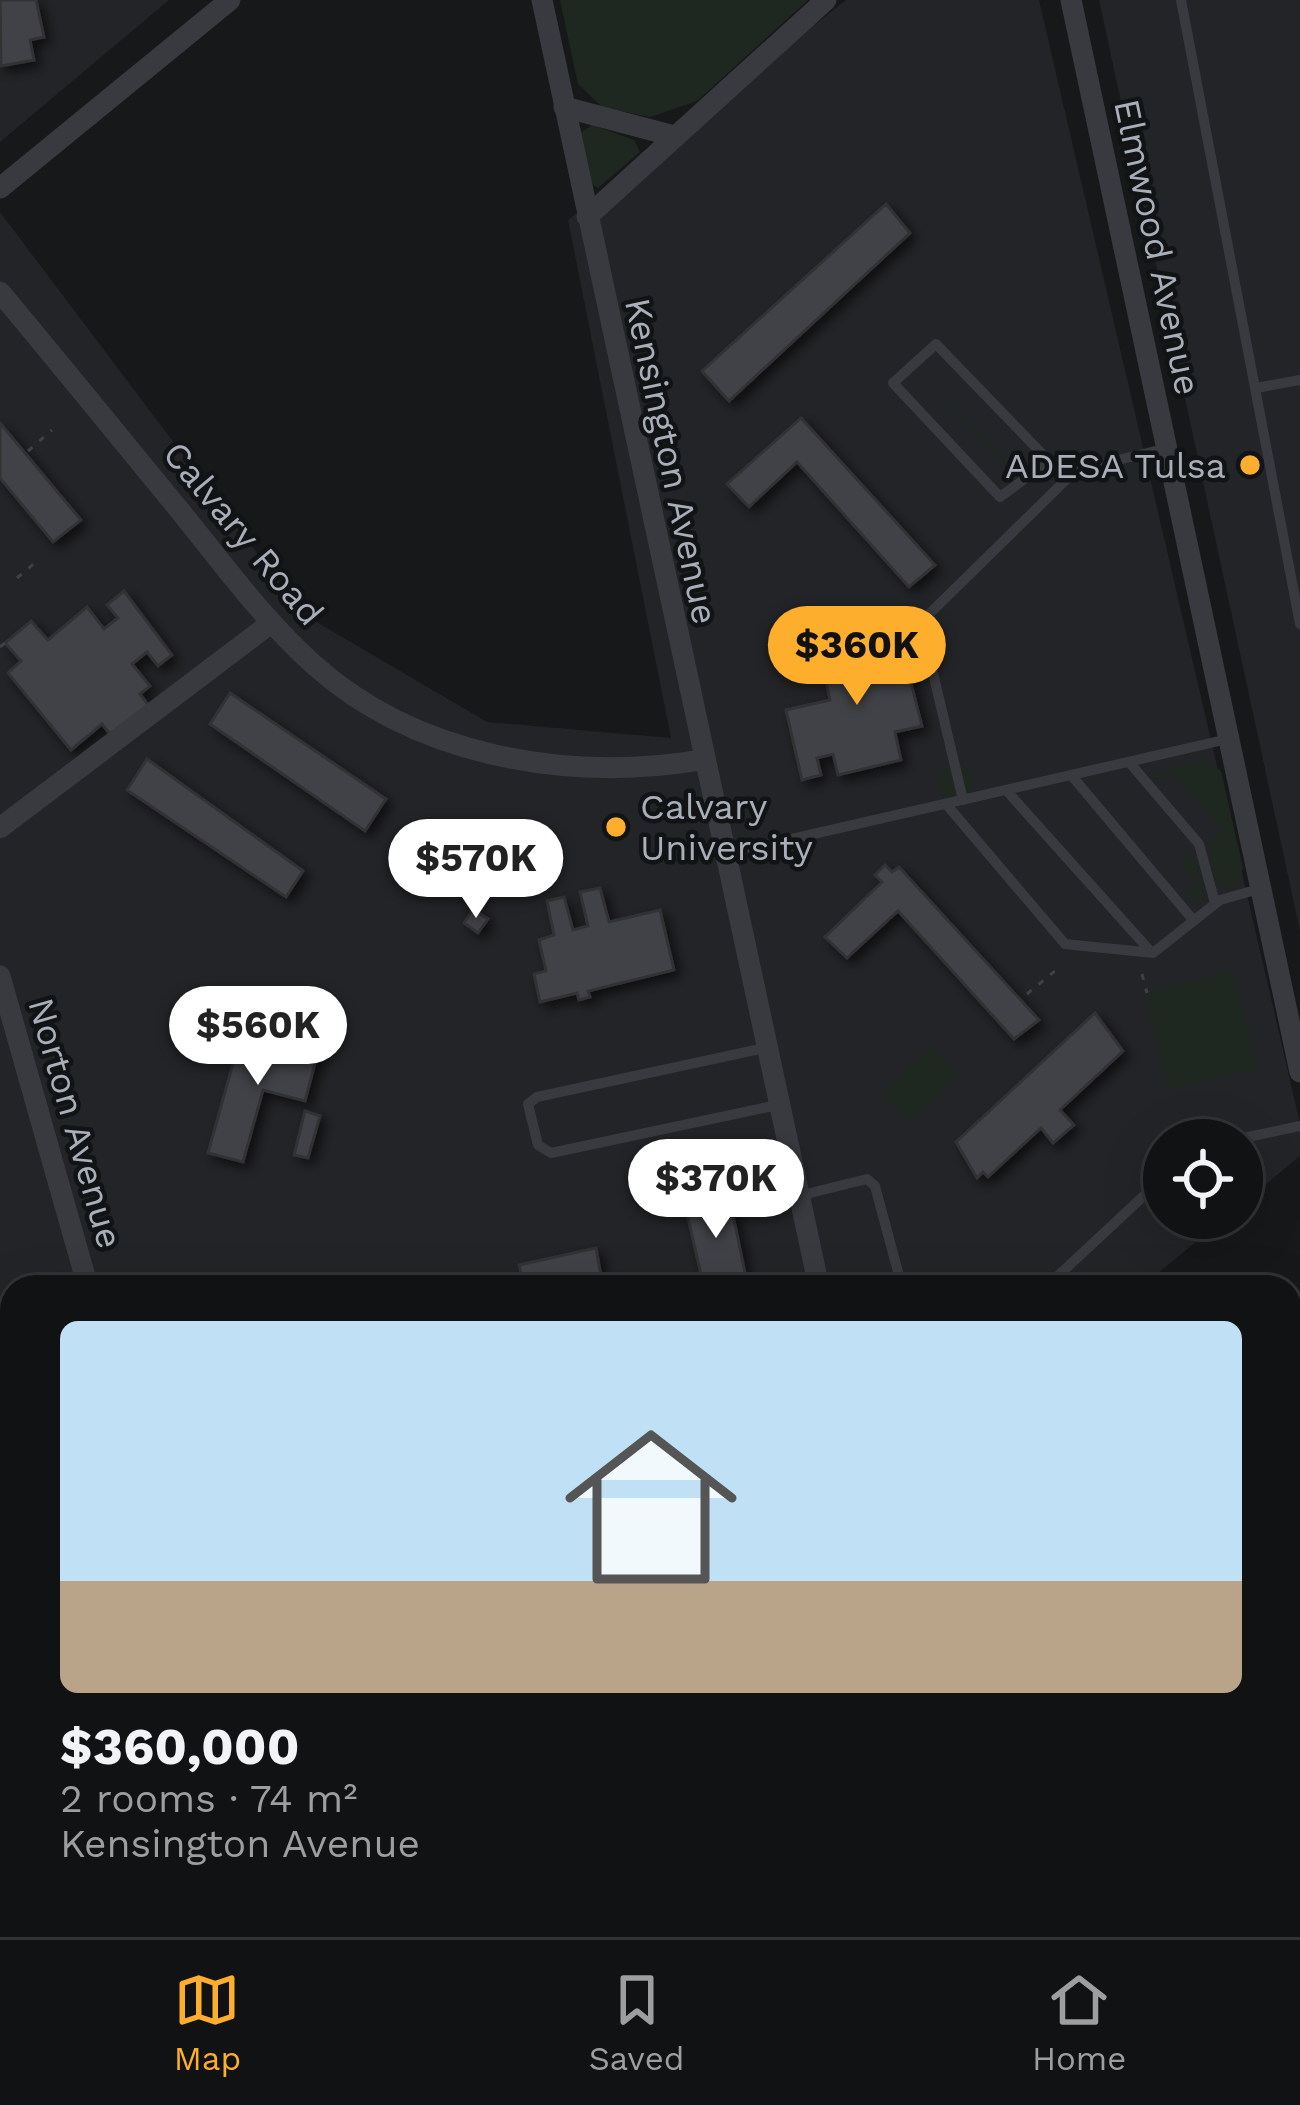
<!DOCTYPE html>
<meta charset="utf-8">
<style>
:root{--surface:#111214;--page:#1a1b1d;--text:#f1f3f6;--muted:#9c9ea0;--line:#303234;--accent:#fdae2c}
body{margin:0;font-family:"Work Sans",sans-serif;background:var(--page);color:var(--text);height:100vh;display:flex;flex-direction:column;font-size:45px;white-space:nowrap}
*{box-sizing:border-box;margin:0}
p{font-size:39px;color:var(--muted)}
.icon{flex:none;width:66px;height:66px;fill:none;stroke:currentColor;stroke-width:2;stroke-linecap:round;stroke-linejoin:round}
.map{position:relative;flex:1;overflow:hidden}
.side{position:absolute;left:0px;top:1275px;width:1302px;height:663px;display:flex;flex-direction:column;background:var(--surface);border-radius:36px 36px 0 0;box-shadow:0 12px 48px #0002,0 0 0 3px var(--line)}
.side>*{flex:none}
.controls{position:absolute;left:1143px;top:1119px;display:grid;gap:24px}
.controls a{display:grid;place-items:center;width:120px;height:120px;border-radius:50%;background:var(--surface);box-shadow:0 12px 48px #0002,0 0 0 3px var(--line);font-size:60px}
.price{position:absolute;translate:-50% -102px;padding:0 27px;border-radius:42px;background:#fff;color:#222;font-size:39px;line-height:78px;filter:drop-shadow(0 3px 6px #0008)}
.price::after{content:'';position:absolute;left:50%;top:72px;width:36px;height:27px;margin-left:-18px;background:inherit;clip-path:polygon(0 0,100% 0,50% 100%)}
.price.current{background:var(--accent);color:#111}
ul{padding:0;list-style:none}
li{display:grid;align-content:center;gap:24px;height:636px;padding:0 60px}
li span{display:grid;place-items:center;height:372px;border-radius:18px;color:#555}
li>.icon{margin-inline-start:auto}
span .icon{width:216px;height:216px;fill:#fffc;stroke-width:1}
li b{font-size:51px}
.tabs{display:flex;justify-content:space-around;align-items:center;height:168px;border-top:3px solid var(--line);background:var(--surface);font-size:33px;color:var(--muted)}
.tabs a{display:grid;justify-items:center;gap:6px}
.tabs .current{color:var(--accent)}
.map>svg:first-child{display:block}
.built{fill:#232427}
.green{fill:#1f2820}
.building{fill:#414347;stroke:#313236;stroke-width:3;filter:url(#shadow)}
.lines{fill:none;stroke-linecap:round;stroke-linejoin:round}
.path{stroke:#3e4146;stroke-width:3;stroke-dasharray:6 9;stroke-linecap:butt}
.service{stroke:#383a3f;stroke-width:10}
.minor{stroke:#383a3f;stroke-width:21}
.poi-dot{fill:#fdae2c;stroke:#121315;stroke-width:4.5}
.labels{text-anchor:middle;stroke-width:9;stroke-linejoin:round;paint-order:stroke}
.street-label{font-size:36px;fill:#a9afba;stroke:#121315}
.poi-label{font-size:36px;fill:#a9afba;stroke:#121315;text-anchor:end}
</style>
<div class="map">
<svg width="1300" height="1937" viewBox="0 0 1300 1937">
<defs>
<filter id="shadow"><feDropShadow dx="5.5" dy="5.5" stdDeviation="6" flood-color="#0009"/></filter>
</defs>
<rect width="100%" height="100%" fill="#17181a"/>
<path class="built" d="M0 0H169L0 142Z
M846 0H1039L1300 1123V1156L1242 1204V1140H1164V1218H1225L1141 1287H12V1541L0 1546V212L303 614 487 722 671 738 568 220Z
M1099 0H1300V931Z
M408 1926H823L811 1937H413Z"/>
<path class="green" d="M560 0H808L697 101 650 117 602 107 578 84Z
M592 125 634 140 640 152 598 188 589 182 580 133Z
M920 368 1012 468 1026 460 1029 471 1011 473Z
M1205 759 1221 771 1243 868 1238 883 1226 889 1216 881 1209 844 1223 830 1169 771 1156 779 1152 774Z
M939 783a17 17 0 1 1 34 0a17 17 0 1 1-34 0Z
M1189 855 1195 857 1205 899 1197 906 1187 893 1197 882 1179 864Z
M1234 971 1259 1068 1169 1091 1144 994Z
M930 1047 958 1077 910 1122 882 1093Z
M12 1587V1926H349L355 1937H0V1593Z
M493 1926H721L704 1937H498Z
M874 1926H991L996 1937H857Z"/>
<path class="building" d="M0 0H36L44 37 30 40 34 60 1 66Z
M886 204 910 233 729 401 702 371Z
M801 418 935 565 909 587 797 462 749 507 727 484Z
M0 423 81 520 53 542 0 478Z
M124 591 172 655 158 666 147 652 132 664 150 686 140 694 149 706 112 737 102 724 71 750 8 673 21 661 5 643 31 621 48 640 87 607 104 629 118 618 107 605Z
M898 632 922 726 895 732 901 760 838 775 833 754 817 758 821 775 802 780 786 710 830 700 819 649Z
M230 693 386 799 365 831 210 724Z
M147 759 303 871 286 897 127 790Z
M885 865 892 872 899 867 1039 1020 1014 1039 898 911 847 958 825 937 882 882 875 875Z
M600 888 609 922 660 910 674 970 588 991 590 997 579 1000 577 993 540 1002 534 974 546 971 539 940 554 935 547 901 564 897 573 930 588 926 580 892Z
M473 909 488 919 478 933 464 923Z
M1095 1013 1123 1051 1060 1110 1074 1125 1053 1143 1041 1128 988 1177 983 1172 977 1178 956 1142Z
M242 1031 318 1052 305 1101 263 1090 243 1162 208 1153Z
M305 1111 320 1116 308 1158 294 1155Z
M728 1191 748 1287H704L684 1201Z
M596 1248 603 1287H524L519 1265Z
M12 1362V1396L3 1364Z
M1300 1683V1716L1290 1699V1689Z
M1175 1926H1187L1190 1937H1149Z
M1216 1926H1241L1224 1937Z"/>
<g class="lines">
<path class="path" d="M28 451 52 430
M17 578 37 561
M0 647 5 643
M1142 974 1147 993
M1027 994 1055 971"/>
<path class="service" d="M1181 0 1300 624
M1256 388 1300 380
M1049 461 1000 497 893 383 936 344 1049 461 1066 479
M1129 762 1199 844 1215 903
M1071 775 1194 921
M1006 790 1152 953
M963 800 921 622 1076 470 1168 448
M946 804 1065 944 1153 953 1220 900 1259 889
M726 854 1228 739
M765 1048 537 1097 528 1104 538 1145 551 1153 778 1105
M1234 1140 1300 1126
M798 1196 867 1179 875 1186 902 1287
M1046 1287 1164 1177"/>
<path class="minor" d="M542 0 819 1287
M1071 0 1300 1072
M564 107 674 136
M0 188 230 0
M587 217 826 0
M0 292C61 365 121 439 181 512 223 564 263 619 313 664 416 757 569 782 701 760
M0 828 271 623
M0 976 88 1287
M0 1562 12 1555
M1290 1629 1300 1622
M1290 1791 1300 1785
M384 1926 390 1937
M1018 1926 1023 1937
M816 1937 833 1926
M1067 1937 1081 1926"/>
</g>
<g class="poi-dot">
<circle cx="1250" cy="465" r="12"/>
<circle cx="616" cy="827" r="12"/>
</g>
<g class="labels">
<g class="street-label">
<text transform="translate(1158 247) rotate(78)" y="13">Elmwood Avenue</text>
<text transform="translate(672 461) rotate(78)" y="13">Kensington Avenue</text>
<text transform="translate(244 533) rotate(50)" y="13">Calvary Road</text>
<text transform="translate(76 1123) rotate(74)" y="13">Norton Avenue</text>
</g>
<g class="poi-label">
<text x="1226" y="478">ADESA Tulsa</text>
<text x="640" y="819" text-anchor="start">Calvary<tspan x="640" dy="41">University</tspan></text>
</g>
</g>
</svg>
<div class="controls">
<a><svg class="icon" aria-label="locate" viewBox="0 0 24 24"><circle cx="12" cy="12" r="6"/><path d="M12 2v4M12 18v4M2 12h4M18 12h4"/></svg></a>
</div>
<b class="price current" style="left:857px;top:708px">$360K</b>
<b class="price" style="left:476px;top:921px">$570K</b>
<b class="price" style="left:258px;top:1088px">$560K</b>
<b class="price" style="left:716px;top:1241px">$370K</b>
<section class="side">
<ul>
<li><span style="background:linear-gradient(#bfe0f5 70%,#b9a48a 0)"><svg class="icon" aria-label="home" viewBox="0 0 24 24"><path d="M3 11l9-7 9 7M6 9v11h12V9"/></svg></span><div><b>$360,000</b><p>2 rooms · 74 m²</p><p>Kensington Avenue</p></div></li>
</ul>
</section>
</div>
<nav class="tabs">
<a class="current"><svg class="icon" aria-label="map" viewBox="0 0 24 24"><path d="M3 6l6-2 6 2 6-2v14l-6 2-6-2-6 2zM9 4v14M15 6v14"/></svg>Map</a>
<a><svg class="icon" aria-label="saved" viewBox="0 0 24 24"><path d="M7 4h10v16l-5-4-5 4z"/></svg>Saved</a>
<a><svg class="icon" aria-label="home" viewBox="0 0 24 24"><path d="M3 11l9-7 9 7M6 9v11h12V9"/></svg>Home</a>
</nav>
